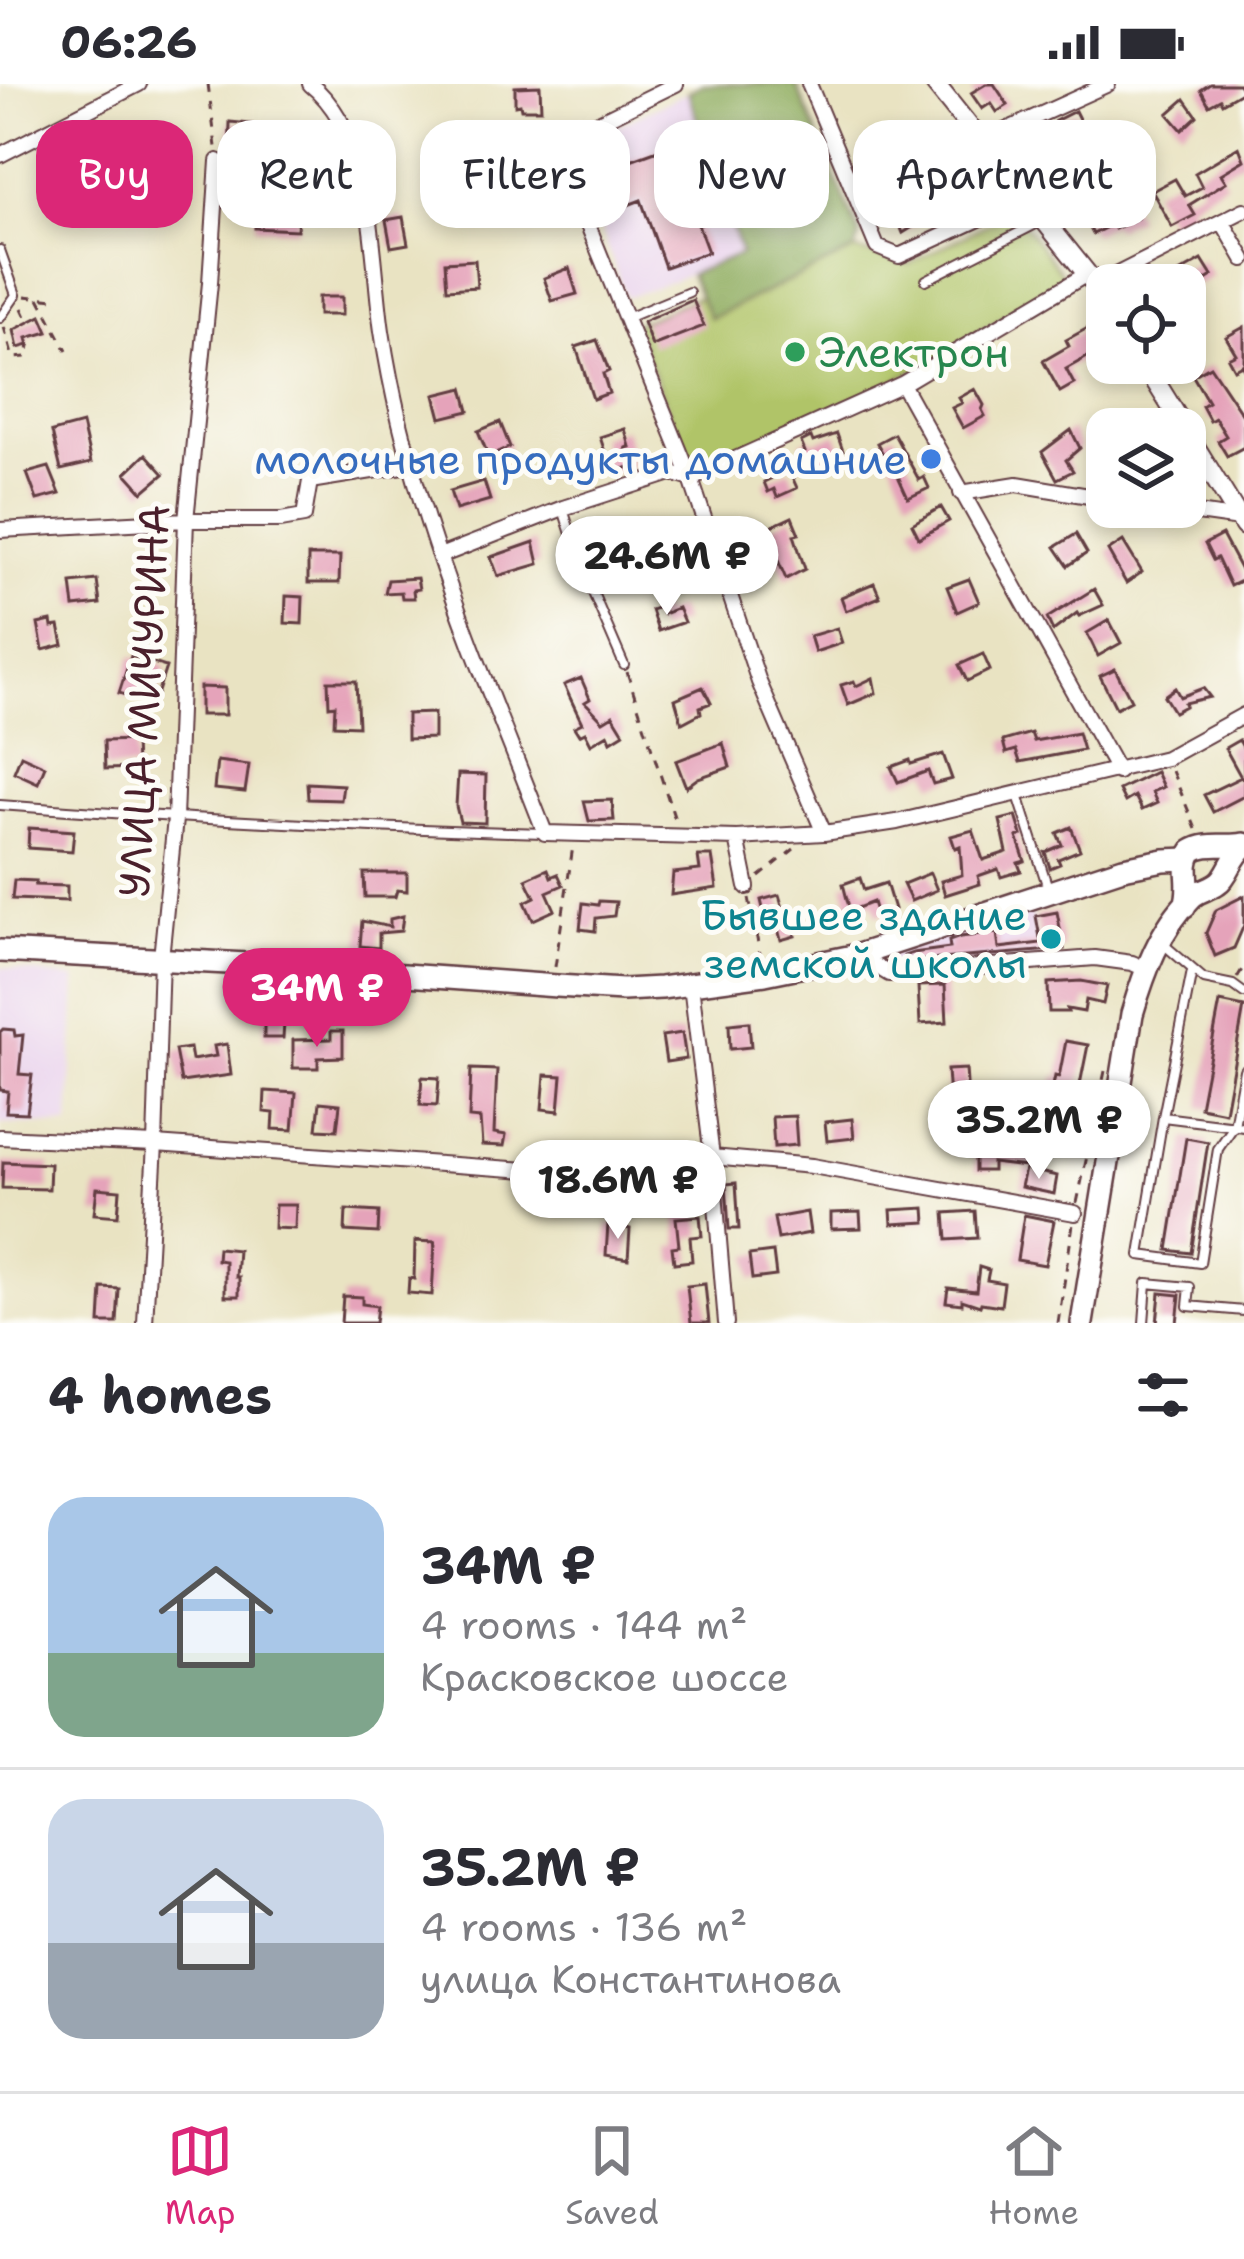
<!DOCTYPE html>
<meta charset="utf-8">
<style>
:root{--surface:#fff;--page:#f7f7f7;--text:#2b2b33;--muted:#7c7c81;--line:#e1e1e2;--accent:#db2777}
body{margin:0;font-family:"Shantell Sans",sans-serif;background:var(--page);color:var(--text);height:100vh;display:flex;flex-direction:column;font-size:45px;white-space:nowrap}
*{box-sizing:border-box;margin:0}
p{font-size:39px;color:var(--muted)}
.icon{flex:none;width:66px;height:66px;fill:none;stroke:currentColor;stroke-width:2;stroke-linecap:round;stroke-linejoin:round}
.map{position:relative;height:1239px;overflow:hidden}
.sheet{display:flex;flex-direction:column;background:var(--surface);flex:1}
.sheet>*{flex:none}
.top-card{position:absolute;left:36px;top:36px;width:1173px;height:108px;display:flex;gap:24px}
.fabs{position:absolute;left:1086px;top:180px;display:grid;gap:24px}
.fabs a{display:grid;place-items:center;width:120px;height:120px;border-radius:24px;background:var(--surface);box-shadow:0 6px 18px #0003;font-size:60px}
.price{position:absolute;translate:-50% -102px;padding:0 27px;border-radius:42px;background:#fff;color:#222;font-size:39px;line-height:78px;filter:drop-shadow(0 3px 6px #0008)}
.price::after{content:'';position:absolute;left:50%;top:72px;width:36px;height:27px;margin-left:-18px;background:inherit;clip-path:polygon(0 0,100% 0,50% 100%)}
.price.selected{background:var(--accent);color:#fff}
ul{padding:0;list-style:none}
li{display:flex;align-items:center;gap:36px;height:300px;padding:0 48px}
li+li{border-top:3px solid var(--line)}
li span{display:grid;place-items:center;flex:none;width:336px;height:240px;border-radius:36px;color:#555}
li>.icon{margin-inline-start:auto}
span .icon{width:144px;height:144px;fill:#fffc;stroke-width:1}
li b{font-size:51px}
h2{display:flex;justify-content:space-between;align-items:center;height:144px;padding:0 48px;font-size:51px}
.chip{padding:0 42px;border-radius:36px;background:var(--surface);box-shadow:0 6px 18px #0003;font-size:42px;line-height:108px}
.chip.selected{background:var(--accent);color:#fff}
.status{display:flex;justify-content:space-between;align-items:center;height:84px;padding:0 60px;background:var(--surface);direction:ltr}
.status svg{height:33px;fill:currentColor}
.menu{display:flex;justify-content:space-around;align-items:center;height:168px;border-top:3px solid var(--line);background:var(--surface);font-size:33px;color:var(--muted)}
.menu a{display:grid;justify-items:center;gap:6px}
.menu .selected{color:var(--accent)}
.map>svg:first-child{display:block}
.built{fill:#e9d2ed}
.green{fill:#b0c468;stroke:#7d724a;stroke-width:3}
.forest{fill:#8caa5c;stroke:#6b6444;stroke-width:3}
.building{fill:#e5a3ba}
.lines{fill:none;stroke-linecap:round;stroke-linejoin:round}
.service-casing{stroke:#623c42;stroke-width:12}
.minor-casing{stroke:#623c42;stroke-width:18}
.tertiary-casing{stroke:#623c42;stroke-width:22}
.secondary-casing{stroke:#623c42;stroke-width:26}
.primary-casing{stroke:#623c42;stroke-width:26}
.path{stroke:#623c42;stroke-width:3;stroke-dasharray:9 9;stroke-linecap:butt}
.service{stroke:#fff;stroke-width:8}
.minor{stroke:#fff;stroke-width:14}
.tertiary{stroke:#fff;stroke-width:18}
.secondary{stroke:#fff;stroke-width:21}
.primary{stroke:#fff;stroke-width:21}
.leisure-dot{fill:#2e9e5b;stroke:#fdfcf7;stroke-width:4.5}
.shop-dot{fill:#3f7fe0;stroke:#fdfcf7;stroke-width:4.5}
.culture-dot{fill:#0f9aa8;stroke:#fdfcf7;stroke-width:4.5}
.labels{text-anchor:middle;stroke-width:10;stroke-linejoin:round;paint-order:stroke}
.leisure-label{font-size:42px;fill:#27864d;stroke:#fdfcf7;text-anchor:start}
.shop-label{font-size:42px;fill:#366cbe;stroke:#fdfcf7;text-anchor:end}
.street-label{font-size:42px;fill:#4a1f2b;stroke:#fdfcf7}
.culture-label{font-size:42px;fill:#0d838f;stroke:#fdfcf7;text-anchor:end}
</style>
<div class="status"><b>06:26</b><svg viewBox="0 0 49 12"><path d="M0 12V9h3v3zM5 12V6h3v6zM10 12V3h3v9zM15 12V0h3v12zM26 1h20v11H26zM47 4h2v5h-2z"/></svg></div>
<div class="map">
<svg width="1244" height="1239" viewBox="0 0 1244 1239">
<rect width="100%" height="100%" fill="#fdfcf7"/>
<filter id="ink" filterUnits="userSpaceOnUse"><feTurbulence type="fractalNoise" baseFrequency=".00833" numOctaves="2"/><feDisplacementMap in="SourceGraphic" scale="24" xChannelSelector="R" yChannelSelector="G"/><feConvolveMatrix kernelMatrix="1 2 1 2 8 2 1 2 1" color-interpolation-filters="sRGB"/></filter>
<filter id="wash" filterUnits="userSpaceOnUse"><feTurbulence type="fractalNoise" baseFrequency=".004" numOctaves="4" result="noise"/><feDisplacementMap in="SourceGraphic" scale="48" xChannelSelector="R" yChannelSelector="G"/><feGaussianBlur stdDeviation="2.7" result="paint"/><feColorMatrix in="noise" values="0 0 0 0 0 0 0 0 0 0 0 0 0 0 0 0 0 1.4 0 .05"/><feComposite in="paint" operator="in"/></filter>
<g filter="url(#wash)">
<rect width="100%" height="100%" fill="#e9e3c2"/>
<path class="built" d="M688 8 741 171 626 214 572 63Z
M1031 825 1041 874 892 884 890 869Z
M0 883 76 895 69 1041 0 1040Z"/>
<path class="green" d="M1013 127 1067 196 897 296 692 386 634 240 700 212 711 234 855 166 909 180Z"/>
<path class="forest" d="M703 0H796L860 152 855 166 710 234 690 190 741 170 688 8Z"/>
<g id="blocks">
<path class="building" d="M986 0H994L1008 21 997 28 991 19 982 25 971 9Z
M1210 0H1239L1243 7 1222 19 1220 15 1209 21 1201 6Z
M540 2 541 25H521L520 20 515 21V3Z
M1185 15 1197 32 1182 46 1168 30Z
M1075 27 1083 43 1047 63 1040 49 1057 40 1055 37Z
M230 38 252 40 249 83 229 81Z
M478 44 485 72 456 80 449 51Z
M1132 47 1147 72 1123 86 1109 61Z
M666 63 675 88 683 85 703 139 698 141 708 168 665 183 641 116 620 124 613 105 621 102 614 82Z
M1239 63 1244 76 1221 90 1226 98 1189 121 1195 131 1172 143 1152 107 1175 95 1185 112 1202 103 1195 89Z
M977 89 993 110 972 125 956 104Z
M106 91 111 103 100 107 103 114 91 119 88 111 76 117 71 105Z
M257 101 300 103 297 146 255 144Z
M552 102 559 119 540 125 545 139 532 143 522 114Z
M1124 109 1137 134 1115 145 1113 140 1093 150 1082 130Z
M911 119 921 138 903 149 893 125Z
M403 133 408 160 391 163 386 136Z
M475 176 477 203 447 205 445 178Z
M1202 176 1212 192 1198 201 1197 198 1190 201H1174L1170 194Z
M569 184 577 210 552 217 544 194Z
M318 213H342V231H318Z
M693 216 704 242 652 262 643 238Z
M41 232 48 248 27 254 29 261 18 264 14 246Z
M1104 235 1107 242V256L1095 262 1098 267 1066 285 1074 300 1060 308 1043 277 1069 262 1066 256Z
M1244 243V285L1242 281 1234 285 1228 274 1236 270 1226 253Z
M597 256 609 287 603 290 609 309 593 315 576 263Z
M1210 282 1244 333V363L1227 372 1218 357 1226 352 1215 334 1210 337 1202 322 1208 318 1193 292Z
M463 304 469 327 441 334 435 311Z
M975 305 984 321 982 326 985 332 963 344 952 324 962 319 959 314Z
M500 338 510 363 489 373 478 347Z
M82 340 91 379 61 386 52 348Z
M625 345 630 363 626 364 632 382 610 390 609 385 590 392 586 382 607 374 600 353Z
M1071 346 1080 364 1066 376 1073 387 1057 395 1042 368Z
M837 350 843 367 799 382 795 372 805 368 801 358 811 353 813 358Z
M894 350 919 396 924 393 929 404 908 414 887 368 883 370 877 359Z
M146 370 164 390 143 408 126 389Z
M49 383 60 410 37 416 27 389Z
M789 386 797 404 777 413 774 405 768 408 764 398Z
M484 397 490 416 456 426 450 407Z
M941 423 949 437 919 454 912 440Z
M792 433 799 450 794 451 805 485 786 495 771 460 759 464 755 450Z
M1076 450 1087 469 1068 482 1055 463Z
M1222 451 1244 492V495L1230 502 1217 474 1213 476 1205 460Z
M1123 457 1142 488 1126 499 1108 467Z
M534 458 539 480 498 492 491 473Z
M308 472H340L339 499H308Z
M417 494 419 505 413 506 414 514H402L401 508 385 509 388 496Z
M969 495 979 518 957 528 947 503Z
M97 496 100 520 74 523 71 499Z
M874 499 880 513 846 527 841 513Z
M1094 505 1103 521 1079 532 1077 529 1053 547 1047 534Z
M286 512 303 513 302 540 285 539Z
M659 523 663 530 678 524 684 538 658 547 651 526Z
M1109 536 1121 559 1098 572 1087 549Z
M51 537 52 543 59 542 63 561 43 566 38 540Z
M837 544 842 559 815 568 810 552Z
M983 570 990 586 967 597 959 581Z
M131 572 166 583 154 620 119 609Z
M1115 585 1131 616 1116 624 1100 592Z
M581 594 590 615 585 618 603 637 613 631 624 649 611 657 608 650 591 660 585 648 579 651 574 643 582 639 564 601Z
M873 594 876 609 848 621 841 601 854 597 856 602Z
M328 597H356L358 642 334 641 335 621 329 622Z
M200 603 225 604V631H200Z
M703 603 711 619 700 623 701 629 682 639 675 615Z
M1175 604 1180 613 1203 604 1210 613 1184 619 1185 622 1174 628 1164 612Z
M434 629V654L407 655V630Z
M1031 649 1034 657 1078 649 1083 666 1020 678 1016 666 1006 669 1003 657Z
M135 656 136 684 105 685 104 657Z
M1239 656 1244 665V712L1213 728 1204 711 1241 693 1225 664Z
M723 659 730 683 698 694 686 703 676 677Z
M943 670 952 695 933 700 928 687 898 698 891 683 910 676 911 680Z
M21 671 45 682 38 699 14 688Z
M217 677 249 681 245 708 214 705Z
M1156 688 1163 703 1152 708 1157 719 1142 726 1135 712 1125 718 1119 706Z
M458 690 486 691 485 739 460 738 456 722Z
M307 699 343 701 341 716 308 715Z
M612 716 614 736 589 737 584 717Z
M1016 732 1022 751 1017 753 1025 777 1018 779 1021 787 1001 793 998 785 978 792 980 800 945 811 941 797 962 791 960 762 955 764 951 752 973 746 983 776 1007 768 1000 736Z
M1071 743 1080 766 1058 775 1060 780 1050 784 1045 768 1062 761 1057 749Z
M29 744 74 747 72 767 28 764Z
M698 772H712L717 804 671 811 673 789 700 786Z
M548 785 551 793 558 790 563 801 547 808 555 826 533 836 525 818 535 813 526 795Z
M364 789H407V807L397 806 395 813H365Z
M930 789 937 806 911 817 903 800Z
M860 794 864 806 886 799 894 825 877 831 873 818 850 827 843 800Z
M14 796 36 797 35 801 67 802V817L12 815Z
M779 811 787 837 792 834 795 852 781 856 774 830 765 833 761 816Z
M1244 812V841L1234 864 1215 872 1206 849 1216 826Z
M599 817 616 818 614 832 596 834 595 847 580 845 583 819 598 821Z
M1057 828 1064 865 904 878V872L913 869 950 864 949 857 960 853 997 849 999 864 1041 859 1036 832Z
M403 832 401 847 379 849V864L360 862 362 837 390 843V835Z
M1081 897 1107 902 1103 920 1086 916 1084 928 1067 925 1068 928H1049L1048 899Z
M945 901 947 938 920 940 918 902Z
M1220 918 1244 923 1225 1028 1200 1023Z
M285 925 283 954H264V927Z
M749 938 751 963 730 965 729 940Z
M3 945 14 946 15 952 23 951 19 990 32 991 27 1029 6 1028 8 1007 0 1006V948Z
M331 947H343V973L318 974V984H293V956L331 955Z
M682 949 686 975 666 978 662 952Z
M1066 957 1088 961 1069 1055 1047 1050 1053 1022 1049 1021 1055 992 1059 993Z
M227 960 231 991 181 998 175 966 190 964 192 976 216 972 214 962Z
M471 985 497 986 494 1049 506 1051 504 1062 482 1061 480 1035 469 1034Z
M966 985 968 1014 949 1015 947 986Z
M545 991 562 992 559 1027 542 1025Z
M422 993 439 994 437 1022 420 1021Z
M265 1007 296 1009 293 1046 273 1045 274 1029 264 1028Z
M320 1018 340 1020 337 1046 317 1045Z
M795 1032 797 1061 774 1063 772 1033Z
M852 1035 854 1054 827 1057 825 1038Z
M1001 1051 1015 1052 1014 1065 1037 1070 1034 1084 992 1079V1087H975V1060H1000Z
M1186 1054 1208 1058 1191 1169 1168 1166Z
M3 1078 50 1080 49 1105 2 1104Z
M1025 1085 1057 1092 1054 1110 1021 1103Z
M736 1099 739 1145H729L726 1100Z
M97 1104 120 1106 118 1132 94 1130Z
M275 1121H296L295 1145 274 1144Z
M925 1124 926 1138 892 1140 891 1126Z
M346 1126 379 1128 378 1149 345 1147Z
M975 1127 977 1154 947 1156 945 1129Z
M807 1128 810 1149 778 1155 774 1134Z
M860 1128 861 1144 831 1145V1129Z
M1024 1131 1054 1137 1045 1181 1017 1176Z
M700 1132 702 1152 690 1153 692 1177 674 1179 672 1163 679 1162 676 1134Z
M608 1140 630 1145 628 1175 606 1171Z
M415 1157 435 1158 432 1211 408 1209 409 1194 414 1195Z
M218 1164 238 1166 236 1193H239V1212H225V1177L217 1176Z
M773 1168 776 1192 752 1195 749 1171Z
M979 1183 989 1186 987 1196 1004 1199 1001 1222 981 1219 980 1222 962 1216V1220L946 1218 948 1204 976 1207Z
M705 1200 709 1239H691L687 1202Z
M102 1204 119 1205 117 1239H100Z
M1160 1209 1180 1211 1177 1239H1157Z
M343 1212 362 1213V1220L377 1222 375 1239H341Z"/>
</g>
</g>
<g filter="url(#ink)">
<use href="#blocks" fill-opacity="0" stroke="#623c42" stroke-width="3"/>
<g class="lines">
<defs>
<path id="service" d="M0 166 16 211 0 234
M926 196 1042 137
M624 235 689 208
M563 425 581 481 624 581
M1018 711 1049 807
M0 721C181 735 362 744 544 749
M1161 858 1204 895 1233 901 1244 909
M1192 887 1163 1033 1140 1171 1200 1179 1218 1065 1234 1042 1244 986
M1163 1033 1244 1043
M1144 1239 1147 1199 1190 1203 1188 1222 1244 1227"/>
<path id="minor" d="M310 0C375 52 371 172 382 247 408 422 482 586 545 749L737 754 824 749 897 738 1166 674 1244 631
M676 0 574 50 564 64 562 77 691 395 759 598 824 749
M809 0 877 163 899 172 1027 113
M980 58 1108 0
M0 71 139 0
M1222 137 1244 175
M1096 201 1244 126
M902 300 1118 688
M961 409 1017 400 1107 415
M1155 423 1240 435
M0 446 186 436H281L304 432 310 397 409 381
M440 472 563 424 671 389 691 395 902 300 1087 190
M737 754 747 803
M858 871 889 890 1095 874 1132 879 1146 885
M691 901 712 1073 726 1239
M0 1053 155 1060 541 1087 639 1077
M712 1073 812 1082 1075 1129
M145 1239 155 1060 161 874 175 735 186 436 210 199 218 77"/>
<path id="tertiary" d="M935 0 1096 201 1107 218
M1144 279 1185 345
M1185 346 1244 442"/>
<path id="secondary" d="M0 867 266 881 557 902 623 906 661 904 765 890 858 871 1123 784 1164 776 1187 775"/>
<path id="primary" d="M1185 822C1193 798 1181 784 1192 767 1207 757 1227 764 1244 760
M1082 1239 1132 930C1144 889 1160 844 1192 813 1201 805 1216 804 1223 794 1232 782 1232 774 1244 763"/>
</defs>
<use href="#service" class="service-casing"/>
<use href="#minor" class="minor-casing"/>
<use href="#tertiary" class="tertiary-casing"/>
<use href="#secondary" class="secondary-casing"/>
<use href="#primary" class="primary-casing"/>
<path class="path" d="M208 0 216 63
M25 212 54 215
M39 214 67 267
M22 224 28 237
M4 243 13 274 27 273 29 261
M627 588 676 739
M1172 687 1196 745
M759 793 794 765
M749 814 761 875
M555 883 573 762
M1237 894 1244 882
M653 1076 697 1074
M1077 1119 1105 987
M1058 1239 1073 1140"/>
<use href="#service" class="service"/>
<use href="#minor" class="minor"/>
<use href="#tertiary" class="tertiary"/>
<use href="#secondary" class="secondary"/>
<use href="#primary" class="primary"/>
</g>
</g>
<circle class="leisure-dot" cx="795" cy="268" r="12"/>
<circle class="shop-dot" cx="931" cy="375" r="12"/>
<circle class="culture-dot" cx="1051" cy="855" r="12"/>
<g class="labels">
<g class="leisure-label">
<text x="819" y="283">Электрон</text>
</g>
<g class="shop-label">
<text x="907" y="390">молочные продукты домашние</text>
</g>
<g class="street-label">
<text transform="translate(144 617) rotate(-87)" y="15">УЛИЦА МИЧУРИНА</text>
</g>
<g class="culture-label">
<text x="1027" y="846">Бывшее здание<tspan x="1027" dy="48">земской школы</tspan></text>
</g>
</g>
</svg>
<div class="fabs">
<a><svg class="icon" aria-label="locate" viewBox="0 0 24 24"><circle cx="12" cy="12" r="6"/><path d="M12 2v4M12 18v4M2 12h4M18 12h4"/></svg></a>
<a><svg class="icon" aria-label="layers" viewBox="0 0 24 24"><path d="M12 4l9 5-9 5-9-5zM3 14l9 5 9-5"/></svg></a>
</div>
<b class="price" style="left:667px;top:534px">24.6M ₽</b>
<b class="price selected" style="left:317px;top:966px">34M ₽</b>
<b class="price" style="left:1039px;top:1098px">35.2M ₽</b>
<b class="price" style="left:618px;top:1158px">18.6M ₽</b>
<div class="top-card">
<a class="chip selected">Buy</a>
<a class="chip">Rent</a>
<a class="chip">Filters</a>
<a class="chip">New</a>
<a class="chip">Apartment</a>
</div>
</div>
<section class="sheet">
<h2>4 homes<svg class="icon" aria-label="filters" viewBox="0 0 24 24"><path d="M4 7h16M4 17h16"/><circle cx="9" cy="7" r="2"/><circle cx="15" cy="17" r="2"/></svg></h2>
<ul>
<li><span style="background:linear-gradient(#a9c7e8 65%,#7fa58c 0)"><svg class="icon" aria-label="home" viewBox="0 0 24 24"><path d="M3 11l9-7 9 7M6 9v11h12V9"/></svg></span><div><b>34M ₽</b><p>4 rooms · 144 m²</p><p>Красковское шоссе</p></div></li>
<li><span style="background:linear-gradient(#c9d6e8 60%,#9aa5b1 0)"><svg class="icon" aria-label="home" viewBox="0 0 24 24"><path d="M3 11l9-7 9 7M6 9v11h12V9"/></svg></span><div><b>35.2M ₽</b><p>4 rooms · 136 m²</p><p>улица Константинова</p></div></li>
</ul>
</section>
<nav class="menu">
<a class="selected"><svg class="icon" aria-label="map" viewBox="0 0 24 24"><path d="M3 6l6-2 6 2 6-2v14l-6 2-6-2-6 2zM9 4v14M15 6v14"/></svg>Map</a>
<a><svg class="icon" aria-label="saved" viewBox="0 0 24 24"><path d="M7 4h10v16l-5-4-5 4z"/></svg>Saved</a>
<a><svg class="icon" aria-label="home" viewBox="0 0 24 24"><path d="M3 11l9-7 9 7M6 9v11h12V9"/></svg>Home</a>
</nav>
